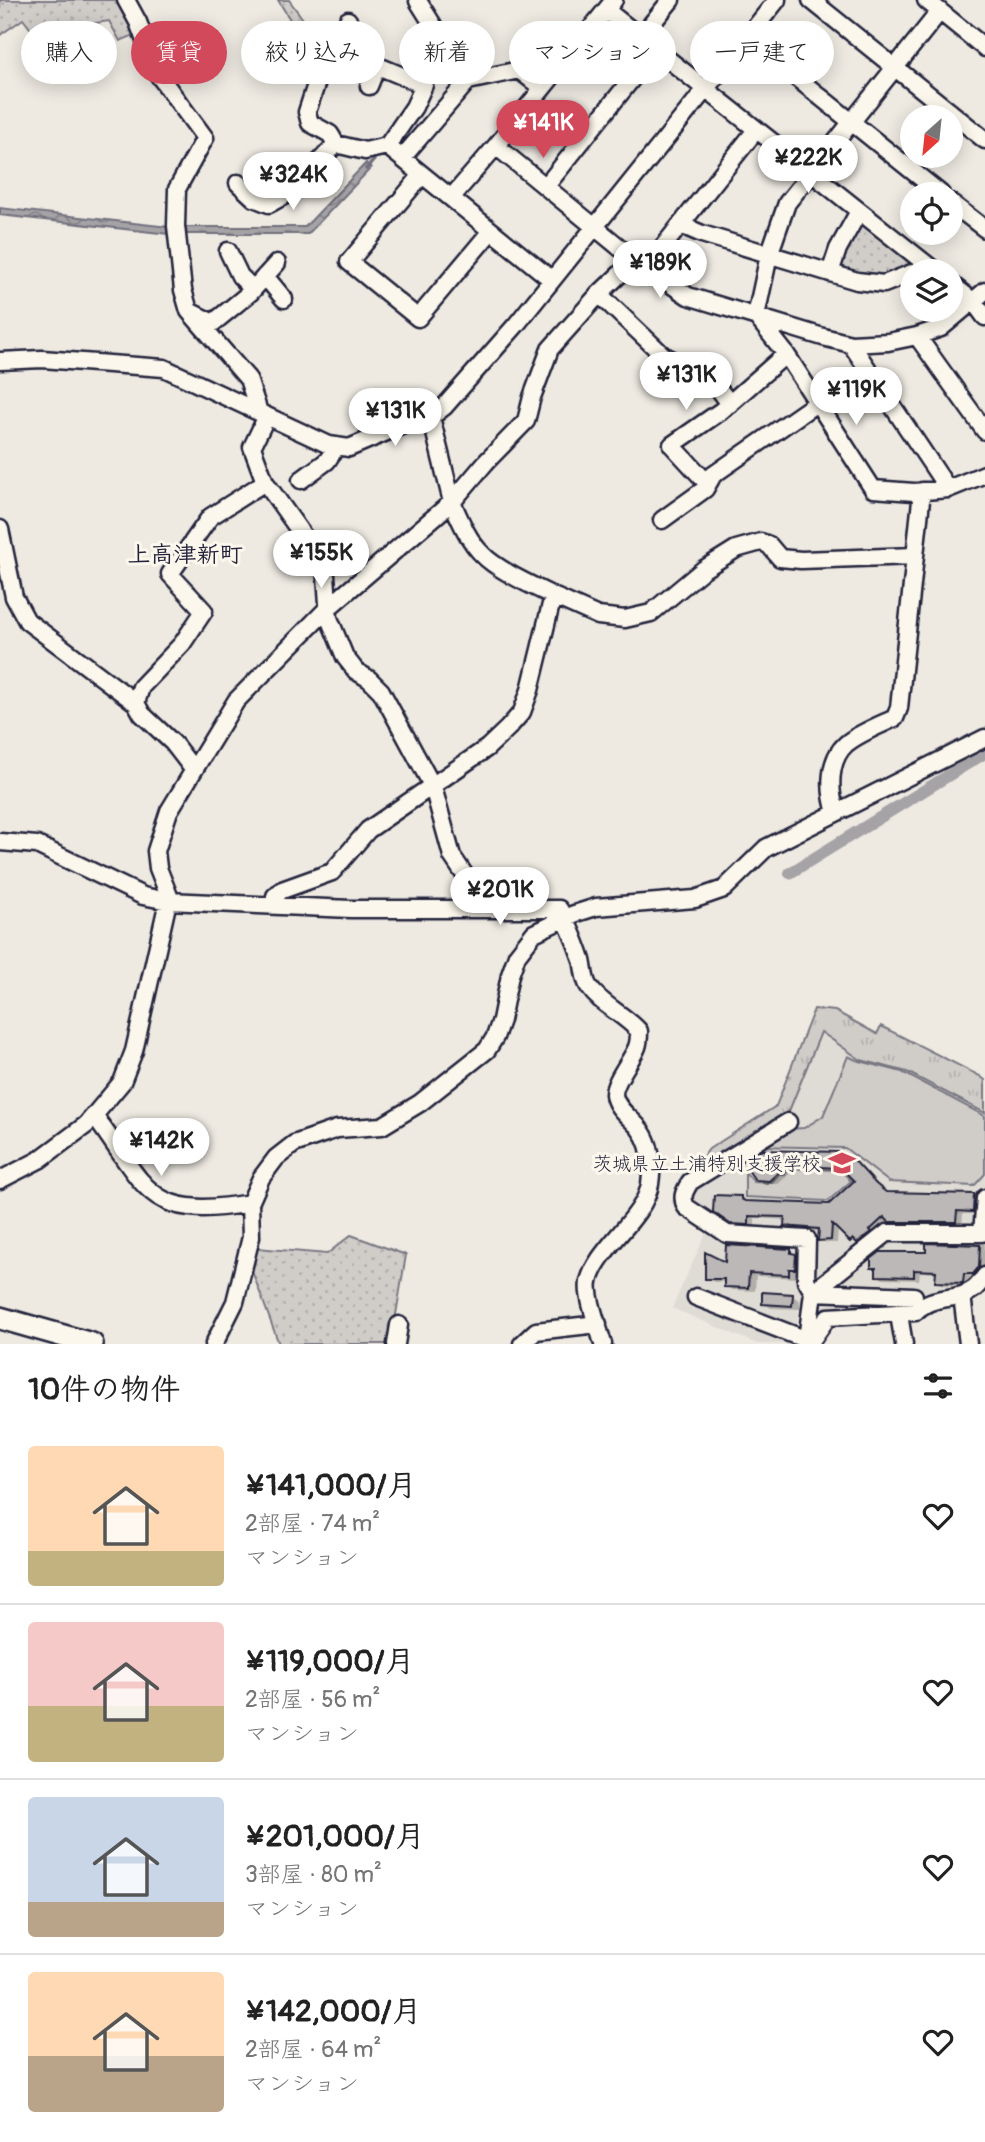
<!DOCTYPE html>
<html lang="ja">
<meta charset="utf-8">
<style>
:root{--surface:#fff;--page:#f2f2f2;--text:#222;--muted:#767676;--line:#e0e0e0;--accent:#d1495b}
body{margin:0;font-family:Pangolin,"Klee One",sans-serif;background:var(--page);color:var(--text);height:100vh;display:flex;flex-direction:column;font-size:26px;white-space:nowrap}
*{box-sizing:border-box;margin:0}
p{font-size:23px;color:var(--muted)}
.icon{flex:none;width:38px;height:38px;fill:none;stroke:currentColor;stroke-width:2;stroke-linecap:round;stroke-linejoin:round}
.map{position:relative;height:1344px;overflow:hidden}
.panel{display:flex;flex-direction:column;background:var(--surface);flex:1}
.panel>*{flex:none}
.guide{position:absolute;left:21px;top:21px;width:943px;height:63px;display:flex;gap:14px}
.needle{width:46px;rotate:207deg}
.fabs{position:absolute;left:900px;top:105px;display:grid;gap:14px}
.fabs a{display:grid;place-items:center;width:63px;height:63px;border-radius:50%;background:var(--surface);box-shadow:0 4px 18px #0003;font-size:35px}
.price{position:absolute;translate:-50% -60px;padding:0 16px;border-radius:24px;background:#fff;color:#222;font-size:23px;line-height:46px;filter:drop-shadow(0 2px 4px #0008)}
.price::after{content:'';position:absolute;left:50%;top:42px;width:21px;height:16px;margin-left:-10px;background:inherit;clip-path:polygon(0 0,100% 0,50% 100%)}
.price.selected{background:var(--accent);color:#fff}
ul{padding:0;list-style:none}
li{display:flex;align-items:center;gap:21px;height:175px;padding:0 28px}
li+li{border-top:2px solid var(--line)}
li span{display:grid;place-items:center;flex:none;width:196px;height:140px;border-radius:7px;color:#555}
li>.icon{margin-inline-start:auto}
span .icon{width:84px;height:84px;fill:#fffc;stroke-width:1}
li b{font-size:30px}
h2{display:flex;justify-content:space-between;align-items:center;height:84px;padding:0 28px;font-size:30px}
.tag{padding:0 24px;border-radius:32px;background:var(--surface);box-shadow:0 4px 18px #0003;font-size:24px;line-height:63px}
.tag.selected{background:var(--accent);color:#fff}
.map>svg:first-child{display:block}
.built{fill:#dfdbd5}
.grass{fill:url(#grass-tufts);stroke:#797882;stroke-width:2}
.park{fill:url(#park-dots);stroke:#797882;stroke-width:2}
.garden{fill:#d0cdc9;stroke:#797882;stroke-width:2}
.water{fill:url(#water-waves);stroke:#716f7c;stroke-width:2}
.shadow{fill:#0003}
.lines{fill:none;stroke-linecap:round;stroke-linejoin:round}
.stream{stroke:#716f7c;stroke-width:3.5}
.canal{stroke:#a6a3a7;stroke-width:12}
.building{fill:#bcb8b8;stroke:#22223b;stroke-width:2}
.minor-casing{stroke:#22223b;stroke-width:21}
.major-casing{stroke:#22223b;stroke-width:26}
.minor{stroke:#fbf7ec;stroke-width:16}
.major{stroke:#fbf7ec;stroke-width:21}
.labels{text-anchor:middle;stroke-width:6;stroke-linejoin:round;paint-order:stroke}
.poi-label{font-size:19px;fill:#22223b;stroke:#fbf7ec;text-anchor:end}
.quarter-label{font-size:23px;font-weight:bold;fill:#22223b;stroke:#fbf7ec}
</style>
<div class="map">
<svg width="985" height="1344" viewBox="0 0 985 1344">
<defs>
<pattern id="grass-tufts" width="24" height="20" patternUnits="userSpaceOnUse" patternTransform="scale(1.75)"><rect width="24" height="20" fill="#d0cdc9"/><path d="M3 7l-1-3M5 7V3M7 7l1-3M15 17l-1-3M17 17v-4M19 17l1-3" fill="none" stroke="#b2b0ae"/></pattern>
<pattern id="park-dots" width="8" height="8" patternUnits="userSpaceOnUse" patternTransform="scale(1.75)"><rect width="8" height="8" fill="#d0cdc9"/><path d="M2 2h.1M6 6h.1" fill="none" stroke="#b2b0ae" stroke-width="1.8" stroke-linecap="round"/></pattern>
<pattern id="water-waves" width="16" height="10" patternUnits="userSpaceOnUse" patternTransform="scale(1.75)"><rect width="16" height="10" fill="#a6a3a7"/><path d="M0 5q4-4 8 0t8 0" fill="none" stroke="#878489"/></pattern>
</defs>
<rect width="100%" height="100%" fill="#eeeae2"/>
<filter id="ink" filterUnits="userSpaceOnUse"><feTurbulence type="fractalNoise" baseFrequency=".0143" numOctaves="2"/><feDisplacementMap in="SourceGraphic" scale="14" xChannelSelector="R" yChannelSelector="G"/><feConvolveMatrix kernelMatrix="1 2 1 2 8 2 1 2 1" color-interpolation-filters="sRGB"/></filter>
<g filter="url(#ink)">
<path class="built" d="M814 1009 835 1011 877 1034 881 1026 985 1080V1270L970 1286 923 1299 899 1310 827 1309 812 1331 817 1309 800 1307 793 1344H757L672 1308 707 1231 671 1202 709 1149 776 1106Z"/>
<path class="grass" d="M814 1009 835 1011 877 1034 881 1026 980 1076 985 1080V1113L907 1072 861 1060 821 1032 787 1116 688 1177 709 1149 776 1106Z"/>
<path class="park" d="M0 0H123L139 33 120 41 109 21 68 27 40 41 23 19 0 35Z
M278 0H289L319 41 333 47 322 54 302 39Z
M861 221 914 261 913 267C881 282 868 280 836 268Z
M351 1235 406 1255 391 1344H279L252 1271 257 1248 327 1254Z"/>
<path class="garden" d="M848 1056 856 1060 902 1072 985 1116V1174L974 1186 889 1182 845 1148 758 1146 788 1129 804 1128 823 1116Z
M786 1168 841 1170 851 1181 828 1201 745 1197V1172L754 1182 771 1183 779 1174H785Z"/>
<path class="water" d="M366 163 371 168 308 234H169L0 215V208L169 227H305Z"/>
<path class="shadow" d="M839 1154 847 1158V1167L854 1161 860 1165 887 1194 974 1196 980 1200 979 1214H963L962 1225H897L890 1221 865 1246 851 1241 838 1228 837 1243H827L820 1240 821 1232 792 1228 786 1225V1220L755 1218V1227L739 1226 715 1211 740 1198 747 1201 829 1206 857 1181 847 1171 789 1169V1174L778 1184H765L757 1179 750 1170Z
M985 1244V1271L980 1277 970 1276 969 1286 943 1285 937 1281V1273L920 1272 919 1280 883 1279 877 1275 878 1270 873 1267 928 1254V1245Z
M790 1250 802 1260V1273L796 1272V1278L756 1276 755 1291 733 1290 726 1286V1282H714L706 1278 726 1265Z
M793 1296 800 1301V1309L771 1308 763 1303Z"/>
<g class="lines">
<path class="stream" d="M366 169 374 160"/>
<path class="canal" d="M790 873 985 753"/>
</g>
<path class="building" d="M762 1150 840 1152 839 1168 782 1165 781 1170 769 1181 755 1180 748 1170 749 1158Z
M853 1159 876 1184 886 1192 974 1194 973 1212 957 1211 956 1222H889L884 1217 870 1230 872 1232 857 1243 853 1239 850 1242 832 1224 831 1240 818 1241 819 1229 784 1226 785 1217 749 1216V1225L730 1224 713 1212 714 1195 741 1196V1199L745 1201 829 1204 854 1181 842 1169Z
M926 1243 980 1245 979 1267 973 1274H964L963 1283 935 1282 936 1271 914 1270V1277L876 1276V1268H871V1259L880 1252H926Z
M726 1245 791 1249V1253L796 1254 795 1269H789V1275L749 1273 748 1288 724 1287V1279H705V1252L725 1262Z
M762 1292 793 1294 792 1306 762 1304Z"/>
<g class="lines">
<defs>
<path id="minor" d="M126 0 138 22 157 73 205 138 177 189 176 226 183 290 189 311 248 379 259 412
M614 0 496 146 635 260 688 296 823 337 851 344 888 342 917 336 941 328 985 291
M811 0 985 140
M926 0 985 48
M418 1 468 81
M606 10 935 271
M940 11 787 203 769 255 756 316 786 354 873 489 914 492 948 489 985 474
M746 37 941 194
M640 38 671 0
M337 49 424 85 414 107 387 146 365 151 336 144 330 134 310 123 307 112 325 57 337 49 348 20
M369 86 377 66
M387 146 552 280
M402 158 468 81 519 70 542 88
M422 175 349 262 418 318 491 231
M238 183 254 198 269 204 291 192 336 144
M546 186 655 50
M451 198 496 146
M950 202 985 229
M681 225 702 234 857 281 884 284 912 273
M228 251 240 276 253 289
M646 268 756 130
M830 273 838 249 859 211
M265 276 284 299
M950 283 974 302 985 317
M599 294 663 355 712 380 730 404
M193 313 213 323 251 292 277 263
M917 336 985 431
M851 344 948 489
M0 361 42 359 164 368 329 445 349 448 415 420 431 417 444 407 516 325 777 0
M267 416 252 447 265 482 304 537 325 561 329 618 345 657 356 671 369 679 381 691 433 787 452 856 487 908
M301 480 327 461 337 446
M708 484 672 445 721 411 786 354
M662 520 705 489 713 475 818 402
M0 529 14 597 27 621 136 703
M553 596 598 616 625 619 651 613 704 569 736 549 761 542 769 545 780 558 801 560 915 556 922 491
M193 769 173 743 142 714 136 703 141 687 182 644 204 611 170 574 210 517 265 482
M836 812C829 791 828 760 846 744 859 733 880 725 895 718L899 708 915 556
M0 842 37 845 143 896 168 901 351 909H559C569 924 576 942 582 960 584 968 584 980 589 987 601 1005 624 1014 639 1031 639 1036 639 1042 637 1047 632 1060 614 1081 614 1094 615 1108 631 1118 639 1128 652 1144 653 1164 650 1184 645 1218 596 1249 589 1282 586 1297 599 1328 603 1344
M274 904 275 896 282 890 332 872 368 830 487 748 508 728 522 712 530 690 553 596C533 586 497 570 482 554 468 540 460 520 452 502L486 462 526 421 532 397 550 349 599 294 635 260
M95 1117C148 1189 148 1221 250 1203
M788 1122 690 1182C684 1192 681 1197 686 1207L727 1234 807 1239 806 1280 813 1292 807 1340 810 1342
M0 1180 39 1160 86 1125 122 1082 134 1051 168 901 169 896 158 868 156 851 169 811 236 701 328 608 452 502 431 417
M813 1292 887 1233H982L985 1198
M813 1292 914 1296
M962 1295 968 1344
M696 1297 807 1340
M899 1315 904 1344
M214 1344 235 1302 251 1237 250 1203 261 1178 276 1158 294 1144 337 1129 382 1126 420 1103 487 1050 495 1037 501 1020 510 975 517 955 534 933 574 914 596 907 695 899 724 889 766 848 985 738
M396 1344 399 1325
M522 1344 536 1331 598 1324
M809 1344 828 1317 915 1312C934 1293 955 1303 974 1289 978 1286 982 1280 985 1276"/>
<path id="major" d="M0 1318 92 1344"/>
</defs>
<use href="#minor" class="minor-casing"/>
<use href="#major" class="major-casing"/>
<use href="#minor" class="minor"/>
<use href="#major" class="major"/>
</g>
</g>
<defs>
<symbol id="school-bare" viewBox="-9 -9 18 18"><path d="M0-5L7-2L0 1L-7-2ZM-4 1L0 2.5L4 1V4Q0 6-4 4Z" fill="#d1495b" stroke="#fbf7ec" stroke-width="2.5" paint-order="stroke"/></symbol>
</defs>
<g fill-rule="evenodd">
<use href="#school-bare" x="823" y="1144" width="38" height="38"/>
</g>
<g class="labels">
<g class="poi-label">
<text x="821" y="1170">茨城県立土浦特別支援学校</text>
</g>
<g class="quarter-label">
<text x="185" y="562">上高津新町</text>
</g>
</g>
</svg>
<div class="fabs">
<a><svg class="needle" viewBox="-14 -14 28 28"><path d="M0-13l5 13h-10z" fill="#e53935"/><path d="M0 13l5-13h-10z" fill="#767676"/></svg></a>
<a><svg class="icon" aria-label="locate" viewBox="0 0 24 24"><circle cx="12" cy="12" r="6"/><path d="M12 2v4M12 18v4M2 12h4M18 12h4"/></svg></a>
<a><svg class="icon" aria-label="layers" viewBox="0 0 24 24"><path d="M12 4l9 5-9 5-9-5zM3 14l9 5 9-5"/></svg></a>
</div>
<b class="price selected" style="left:543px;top:160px">¥141K</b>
<b class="price" style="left:808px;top:195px">¥222K</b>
<b class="price" style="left:293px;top:212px">¥324K</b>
<b class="price" style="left:660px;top:300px">¥189K</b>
<b class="price" style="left:686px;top:412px">¥131K</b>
<b class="price" style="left:856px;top:427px">¥119K</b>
<b class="price" style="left:395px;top:448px">¥131K</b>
<b class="price" style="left:321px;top:590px">¥155K</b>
<b class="price" style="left:500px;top:927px">¥201K</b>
<b class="price" style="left:161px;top:1178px">¥142K</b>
<div class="guide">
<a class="tag">購入</a>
<a class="tag selected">賃貸</a>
<a class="tag">絞り込み</a>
<a class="tag">新着</a>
<a class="tag">マンション</a>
<a class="tag">一戸建て</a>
</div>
</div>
<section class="panel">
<h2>10件の物件<svg class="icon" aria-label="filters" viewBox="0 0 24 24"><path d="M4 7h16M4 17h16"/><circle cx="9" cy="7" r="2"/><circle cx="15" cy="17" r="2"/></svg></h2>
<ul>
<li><span style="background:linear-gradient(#ffd9b3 75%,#c2b280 0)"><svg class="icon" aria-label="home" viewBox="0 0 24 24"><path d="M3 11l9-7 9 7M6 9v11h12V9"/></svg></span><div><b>¥141,000/月</b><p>2部屋 · 74 m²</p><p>マンション</p></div><svg class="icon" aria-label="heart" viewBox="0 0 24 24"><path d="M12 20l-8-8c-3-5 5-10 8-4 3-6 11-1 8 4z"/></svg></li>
<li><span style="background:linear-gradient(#f6c9c9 60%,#c2b280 0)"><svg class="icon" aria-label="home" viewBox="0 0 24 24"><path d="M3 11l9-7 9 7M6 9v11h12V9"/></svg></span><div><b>¥119,000/月</b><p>2部屋 · 56 m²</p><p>マンション</p></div><svg class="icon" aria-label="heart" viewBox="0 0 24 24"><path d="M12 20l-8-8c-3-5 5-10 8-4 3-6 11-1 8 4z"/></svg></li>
<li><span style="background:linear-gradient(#c9d6e8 75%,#b9a48a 0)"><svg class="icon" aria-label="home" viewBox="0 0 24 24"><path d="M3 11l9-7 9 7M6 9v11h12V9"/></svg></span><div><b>¥201,000/月</b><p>3部屋 · 80 m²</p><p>マンション</p></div><svg class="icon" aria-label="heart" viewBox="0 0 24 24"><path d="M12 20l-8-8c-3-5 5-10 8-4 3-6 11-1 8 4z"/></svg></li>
<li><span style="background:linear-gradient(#ffd9b3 60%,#b9a48a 0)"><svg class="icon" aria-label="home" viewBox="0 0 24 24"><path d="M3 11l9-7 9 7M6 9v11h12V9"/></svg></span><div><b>¥142,000/月</b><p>2部屋 · 64 m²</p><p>マンション</p></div><svg class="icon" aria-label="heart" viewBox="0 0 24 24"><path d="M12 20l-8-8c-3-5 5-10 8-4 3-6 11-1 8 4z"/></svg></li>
</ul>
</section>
